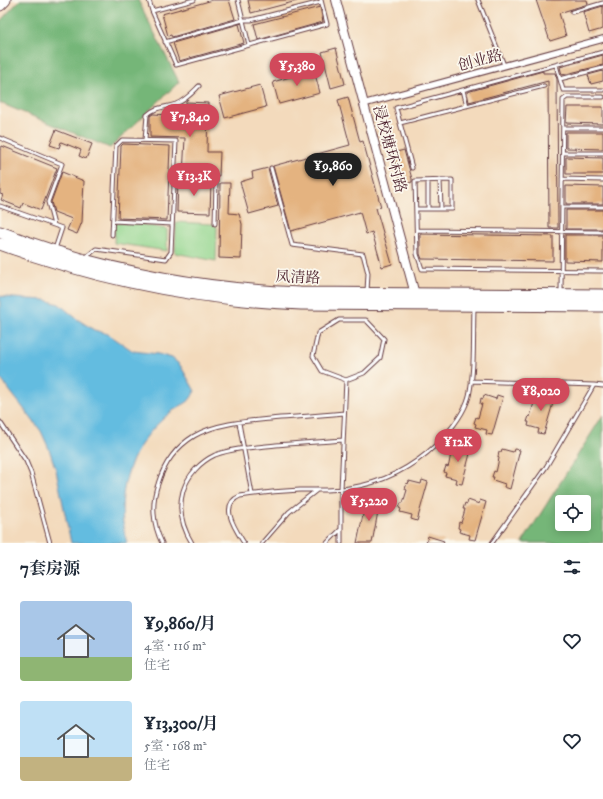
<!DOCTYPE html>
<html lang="zh">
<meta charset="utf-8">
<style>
:root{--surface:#fff;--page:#f2f2f3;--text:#1f2937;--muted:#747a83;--accent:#d1495b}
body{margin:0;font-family:"IM FELL DW Pica","Noto Serif SC",serif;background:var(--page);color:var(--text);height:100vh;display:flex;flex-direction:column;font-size:15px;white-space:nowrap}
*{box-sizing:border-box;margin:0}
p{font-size:13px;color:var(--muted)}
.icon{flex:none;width:22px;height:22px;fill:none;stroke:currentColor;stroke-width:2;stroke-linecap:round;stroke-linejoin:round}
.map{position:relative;height:543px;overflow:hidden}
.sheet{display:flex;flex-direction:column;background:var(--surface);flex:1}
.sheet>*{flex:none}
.tools{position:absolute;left:555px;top:495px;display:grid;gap:8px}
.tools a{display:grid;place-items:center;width:36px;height:36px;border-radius:4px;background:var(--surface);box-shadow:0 2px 10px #0003;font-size:20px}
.price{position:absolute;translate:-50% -34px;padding:0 9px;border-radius:14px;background:var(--accent);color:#fff;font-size:13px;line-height:26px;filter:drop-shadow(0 1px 2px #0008)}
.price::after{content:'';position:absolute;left:50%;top:24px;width:12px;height:9px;margin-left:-6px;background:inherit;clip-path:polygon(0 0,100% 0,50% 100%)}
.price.on{background:#222;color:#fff}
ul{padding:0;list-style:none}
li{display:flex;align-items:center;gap:12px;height:100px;padding:0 20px}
li span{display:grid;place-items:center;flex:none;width:112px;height:80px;border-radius:4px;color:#555}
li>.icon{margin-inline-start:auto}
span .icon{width:48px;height:48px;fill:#fffc;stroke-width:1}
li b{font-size:17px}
h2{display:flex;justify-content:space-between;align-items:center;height:48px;padding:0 20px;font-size:17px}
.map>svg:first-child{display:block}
.green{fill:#92d58d;stroke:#6e7a5c}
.forest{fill:#75b678;stroke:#606a52;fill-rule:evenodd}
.water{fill:#63bce0;stroke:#566e86}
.building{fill:#e4b380}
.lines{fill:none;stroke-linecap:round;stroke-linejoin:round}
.lane-casing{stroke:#633b41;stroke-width:5}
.street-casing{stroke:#633b41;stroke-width:8}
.secondary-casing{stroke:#633b41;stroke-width:10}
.highway-casing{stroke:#633b41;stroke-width:13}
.lane{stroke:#fff;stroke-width:3}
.street{stroke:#fff;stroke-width:5.5}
.secondary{stroke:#fff;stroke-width:8}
.highway{stroke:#fff;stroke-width:11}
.labels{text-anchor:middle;stroke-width:3.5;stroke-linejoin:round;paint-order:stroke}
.street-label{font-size:15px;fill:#4a1f2b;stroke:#fbf7ec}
</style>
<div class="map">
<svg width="603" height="543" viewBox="0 0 603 543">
<rect width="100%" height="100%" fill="#fbf7ec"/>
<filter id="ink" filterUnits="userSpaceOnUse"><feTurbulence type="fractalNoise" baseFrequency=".025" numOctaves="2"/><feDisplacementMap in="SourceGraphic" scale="8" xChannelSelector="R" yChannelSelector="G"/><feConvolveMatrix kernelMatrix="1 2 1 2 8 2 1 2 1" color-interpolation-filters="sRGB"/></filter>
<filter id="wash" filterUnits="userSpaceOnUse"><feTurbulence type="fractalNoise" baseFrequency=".012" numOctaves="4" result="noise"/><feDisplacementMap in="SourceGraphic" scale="16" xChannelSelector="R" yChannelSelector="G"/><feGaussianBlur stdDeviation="0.9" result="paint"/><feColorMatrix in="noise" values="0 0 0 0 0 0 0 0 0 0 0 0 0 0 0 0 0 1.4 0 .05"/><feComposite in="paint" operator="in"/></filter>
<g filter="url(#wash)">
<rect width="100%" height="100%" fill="#f3dabc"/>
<path class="green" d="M176 222 213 224 217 227 216 261 175 253Z
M118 223 140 224 167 229V251L114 243 115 224Z"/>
<path class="forest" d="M20 0H138L179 82 110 148 0 103V21Z
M603 415V543H522ZM562 502H584V524H562Z"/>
<path class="water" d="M0 296 13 298 45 300 59 304 77 319 94 330 108 334 133 351 158 354 172 358 180 365 195 391C193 394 192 397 190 399 188 403 181 405 177 408 172 411 167 415 163 419 128 450 114 498 127 543H71L56 470 49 449 41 431 0 378Z"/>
<g id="blocks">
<path class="building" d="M213 0H229L235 19 172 37 171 35 168 36 162 14Z
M248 0H297V1L251 13Z
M536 0H587L588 4 559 13 566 36 550 41Z
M603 6V29L589 33 583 12Z
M320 7 323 22 258 40 254 24Z
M239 24 244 43 179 61 173 43Z
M336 48 345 84 331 88 322 52Z
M603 55V65L562 75 560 67Z
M314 70 320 93 279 104 273 82Z
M543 71V73H555L557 79 558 228H549L548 81 469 102 467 92Z
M603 71V81L591 84 588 75Z
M260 85 266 107 225 118 219 96Z
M348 97 360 142 363 141 381 207 376 208 392 264 382 267 372 232 366 234 360 212 291 231 273 166 350 145 338 100Z
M186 102 208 103 207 152H220L219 176 212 175 211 177 183 175 185 138 150 137V116L153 114 186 116Z
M567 107H603V124L566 123Z
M56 130 92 144 86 159 79 156 81 150 61 142 59 148 50 145Z
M566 132H603V149L566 148Z
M123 144 170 146 167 220 118 218 121 146Z
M2 146 57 168 41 210 23 203 21 208 1 200 3 195 0 194V150Z
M404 150 412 179V182L402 185 393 153Z
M566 157 603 158V174H566Z
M268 168 278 206 249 214 240 182 253 178 252 172Z
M62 172 84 181 82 222 77 234 67 230 72 219 54 212 51 202Z
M178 181 211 183 210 213 177 212Z
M220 183H230L229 213 239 214 242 224 241 259 219 258Z
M566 186 603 187V204H566Z
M566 210H603V229H566Z
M420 234 553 236V261L422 259 420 254Z
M565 235H603V262L565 261Z
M537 394 548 398 549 394 555 396 544 434 538 433 539 429 528 426 529 422H527L529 416 530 417 533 406 534 403H532L534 397H536Z
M484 395 496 399 497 395 503 397 492 435 486 434 487 430 475 427 476 424 474 423 476 417 478 418 482 404H480L481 398 483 399Z
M454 444 465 448 466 444 472 446 462 484 456 483 457 479 445 476 446 473 444 472 446 466 448 467 449 464 451 453H450L451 447 453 448Z
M502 449 513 452 514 449 520 450 510 489 504 487 505 484 493 480 494 477H492L494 471 496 472 497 468 499 458 498 457 499 452H501Z
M422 480 428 482 417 521 411 519 412 515 400 512 401 509 399 508 401 503H403L407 490 405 489 407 483 408 484 409 481 421 484Z
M369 498 380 501 372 543H357L366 501H368Z
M468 500 479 504 480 500 486 502 475 540 469 539 470 535 459 532 460 529 458 528 459 522 461 523 464 513 465 509H463L465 503 467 504Z
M428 536 444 541 443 543H426Z"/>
</g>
</g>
<g filter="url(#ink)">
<use href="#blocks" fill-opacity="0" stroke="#633b41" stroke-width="1"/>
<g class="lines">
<defs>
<path id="lane" d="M149 0 152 11 176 65 327 24 321 0
M238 0 249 45
M478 0 504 65
M152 11 194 0
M572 12 603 3
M165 42 243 20H251L321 2
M556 65 563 90H603
M560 79 603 68
M463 90 467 106
M400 123 544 86
M563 128H603
M0 138 62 164 48 202 54 225
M145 140 147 115C156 106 165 108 176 104 186 100 192 93 199 86
M563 153H603
M271 168 292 245 363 254 368 273 367 292
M412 168 396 108 603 52
M174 178 216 180 215 224
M562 179 603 180
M440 180 441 209
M428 181V209
M0 206 62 228 55 249
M562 207H603
M416 209H452V180L415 181 417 254 422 269 603 271
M113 221 172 224
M417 230 603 232
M86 257 96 249 166 259 171 252 176 141 122 140 116 146 112 235
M561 293 563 100 567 97H603
M339 320H366L384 339 380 358 364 373 346 380 322 371 313 356 318 333Z
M471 381 594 385 546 467 492 543
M594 385 603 386
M0 422 26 461 31 473 50 543
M239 423 252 494
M162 543C153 525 151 503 158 484 164 464 176 447 194 436 219 422 252 421 280 418 302 417 323 415 344 413
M192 543C182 527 178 509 183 491 188 475 200 462 215 455 234 448 256 447 276 445 298 443 321 442 343 440
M244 543C236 530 218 505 240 496 260 493 280 491 300 490 317 490 333 491 349 488 382 483 413 467 437 444 450 431 464 414 469 396 475 368 473 337 474 308
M262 543 289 512 317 490
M327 543 340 530
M341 543V489L346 380"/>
<path id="street" d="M363 104 603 39"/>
<path id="secondary" d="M336 0 416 298"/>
<path id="highway" d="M0 5 5 0
M0 232C95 269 198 289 300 293L603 295
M0 244C96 279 198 300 301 304L603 306"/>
</defs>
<use href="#lane" class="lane-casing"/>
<use href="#street" class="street-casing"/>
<use href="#secondary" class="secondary-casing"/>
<use href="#highway" class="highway-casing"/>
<use href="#lane" class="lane"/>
<use href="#street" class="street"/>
<use href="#secondary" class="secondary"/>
<use href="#highway" class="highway"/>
</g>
</g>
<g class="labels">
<g class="street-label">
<text transform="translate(480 60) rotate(-15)" y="5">创业路</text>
<text transform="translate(390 149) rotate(75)" y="5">浸校塘环村路</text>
<text transform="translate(298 277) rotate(2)" y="5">凤清路</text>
</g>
</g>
</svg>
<div class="tools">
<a><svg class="icon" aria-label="locate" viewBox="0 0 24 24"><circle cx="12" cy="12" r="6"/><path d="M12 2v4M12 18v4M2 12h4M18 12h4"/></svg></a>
</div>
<b class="price" style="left:297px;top:87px">¥5,380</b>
<b class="price" style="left:190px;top:138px">¥7,840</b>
<b class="price on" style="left:333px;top:187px">¥9,860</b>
<b class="price" style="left:194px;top:197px">¥13.3K</b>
<b class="price" style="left:541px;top:412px">¥8,020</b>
<b class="price" style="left:458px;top:463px">¥12K</b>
<b class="price" style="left:369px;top:522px">¥5,220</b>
</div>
<section class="sheet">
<h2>7套房源<svg class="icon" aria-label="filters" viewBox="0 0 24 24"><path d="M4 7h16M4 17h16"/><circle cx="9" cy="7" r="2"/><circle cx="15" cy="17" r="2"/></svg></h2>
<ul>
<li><span style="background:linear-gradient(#a9c7e8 70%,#8fb573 0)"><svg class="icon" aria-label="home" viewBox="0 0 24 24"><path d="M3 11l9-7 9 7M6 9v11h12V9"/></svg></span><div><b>¥9,860/月</b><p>4室 · 116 m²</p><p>住宅</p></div><svg class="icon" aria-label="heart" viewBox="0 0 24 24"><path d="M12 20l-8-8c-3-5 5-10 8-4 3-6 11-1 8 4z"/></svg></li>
<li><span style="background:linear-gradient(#bfe0f5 70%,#c2b280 0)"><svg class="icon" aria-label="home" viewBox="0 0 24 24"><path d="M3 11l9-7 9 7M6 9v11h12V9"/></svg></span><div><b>¥13,300/月</b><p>5室 · 168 m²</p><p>住宅</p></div><svg class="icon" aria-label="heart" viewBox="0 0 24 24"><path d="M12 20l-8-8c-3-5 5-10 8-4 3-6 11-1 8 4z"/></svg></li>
</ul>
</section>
